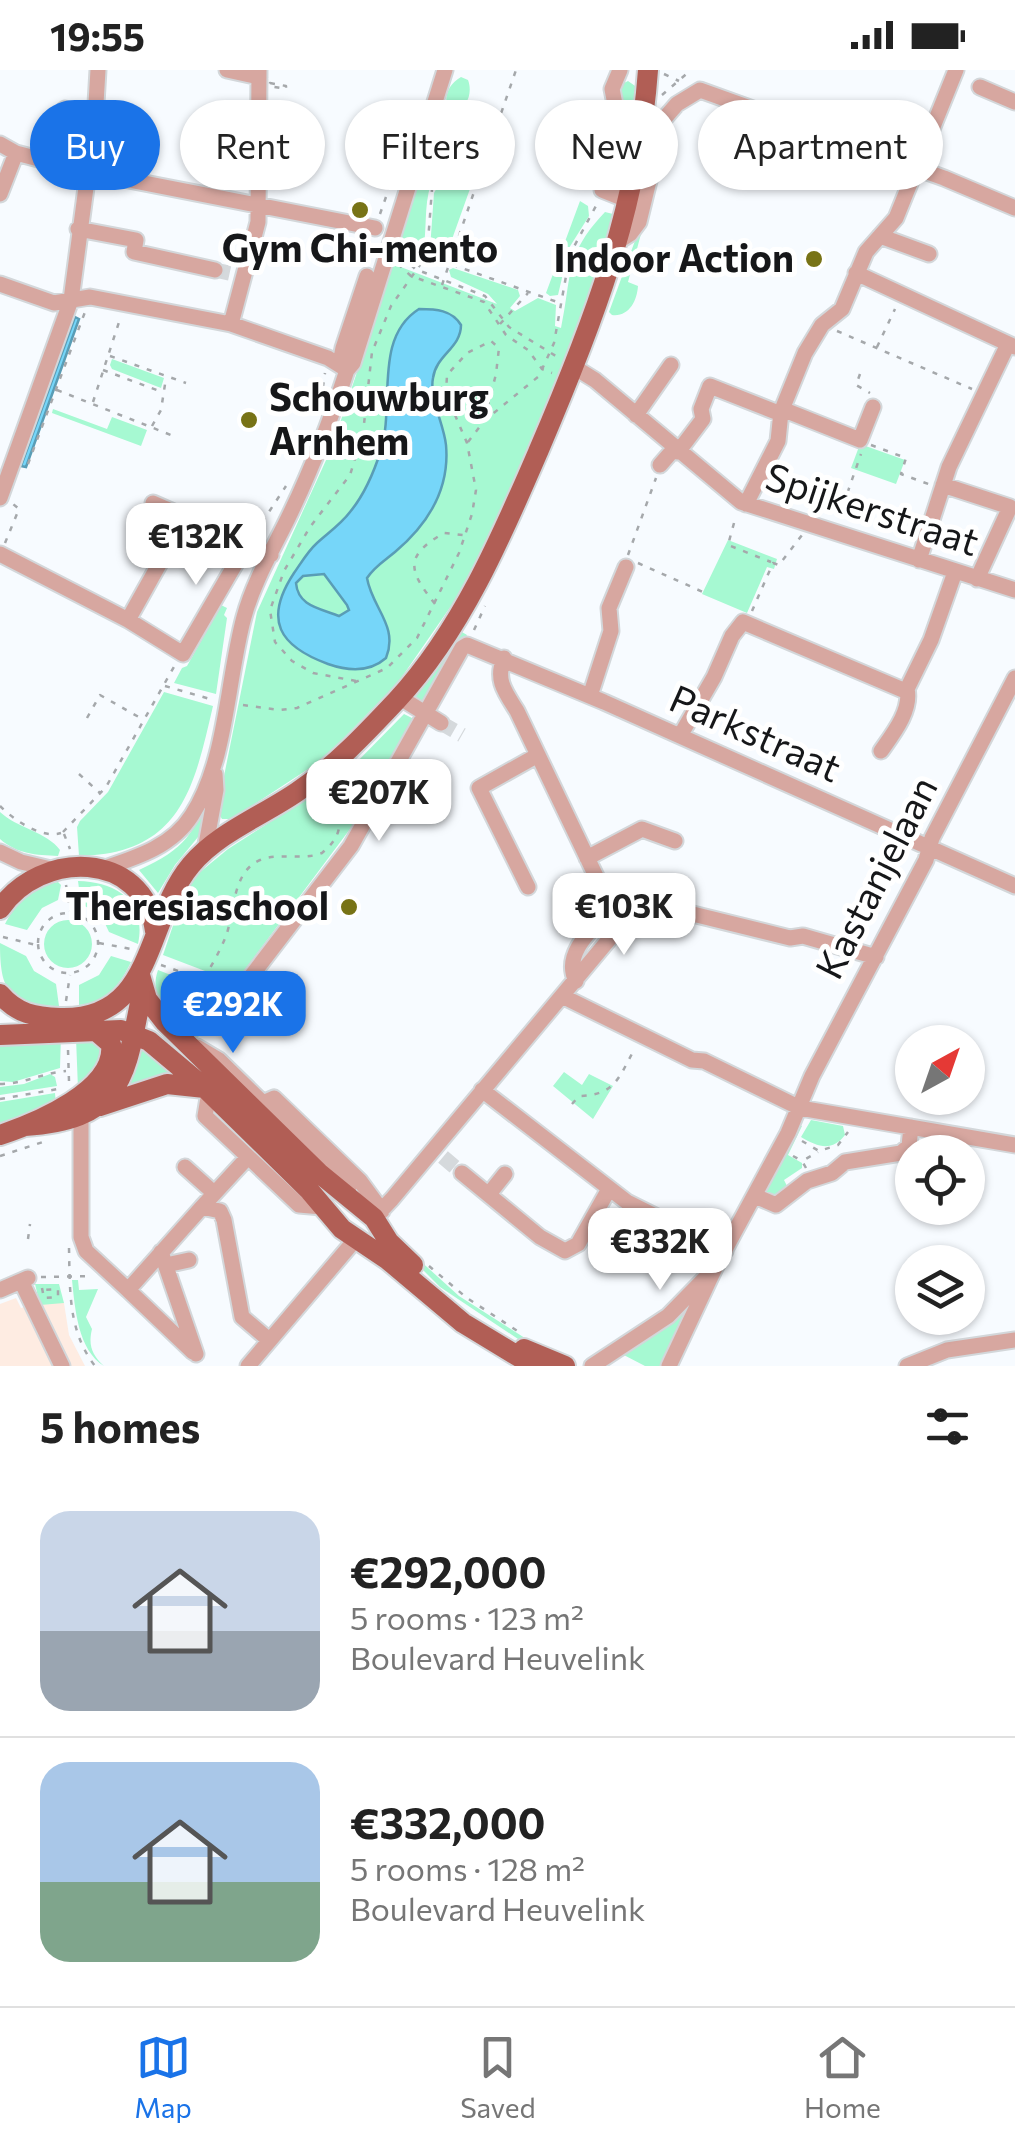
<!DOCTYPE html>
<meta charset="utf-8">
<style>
:root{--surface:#fff;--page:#f2f2f2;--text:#222;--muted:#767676;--line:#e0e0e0;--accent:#1a73e8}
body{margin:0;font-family:Commissioner,sans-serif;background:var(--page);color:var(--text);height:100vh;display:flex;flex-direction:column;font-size:38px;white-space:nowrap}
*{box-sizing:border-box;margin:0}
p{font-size:32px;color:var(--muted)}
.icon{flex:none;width:55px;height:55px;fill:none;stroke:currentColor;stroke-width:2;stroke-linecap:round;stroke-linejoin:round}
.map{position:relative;height:1296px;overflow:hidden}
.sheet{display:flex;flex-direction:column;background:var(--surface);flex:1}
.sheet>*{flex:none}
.hud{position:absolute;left:30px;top:30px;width:955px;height:90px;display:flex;gap:20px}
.needle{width:65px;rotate:40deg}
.tools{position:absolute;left:895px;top:955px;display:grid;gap:20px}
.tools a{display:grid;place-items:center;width:90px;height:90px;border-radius:50%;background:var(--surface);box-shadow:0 2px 8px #0004;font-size:50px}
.price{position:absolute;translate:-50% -85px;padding:0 22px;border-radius:20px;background:#fff;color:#222;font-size:32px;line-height:65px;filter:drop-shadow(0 2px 5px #0008)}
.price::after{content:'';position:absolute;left:50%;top:60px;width:30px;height:22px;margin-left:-15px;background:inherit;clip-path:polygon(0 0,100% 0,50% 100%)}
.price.on{background:var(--accent);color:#fff}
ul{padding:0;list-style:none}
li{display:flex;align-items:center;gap:30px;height:250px;padding:0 40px}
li+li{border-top:2px solid var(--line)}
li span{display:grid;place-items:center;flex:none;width:280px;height:200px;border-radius:30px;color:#555}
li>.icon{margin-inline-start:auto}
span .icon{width:120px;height:120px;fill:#fffc;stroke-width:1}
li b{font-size:42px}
h2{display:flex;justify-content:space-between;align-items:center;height:120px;padding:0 40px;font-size:42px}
.pill{padding:0 35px;border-radius:45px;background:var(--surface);box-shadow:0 2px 8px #0004;font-size:35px;line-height:90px}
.pill.on{background:var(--accent);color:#fff}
.status{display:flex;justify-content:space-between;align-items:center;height:70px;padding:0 50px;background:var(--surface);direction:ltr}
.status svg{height:28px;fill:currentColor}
.tab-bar{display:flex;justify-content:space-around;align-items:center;height:140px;border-top:2px solid var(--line);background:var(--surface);font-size:28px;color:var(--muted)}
.tab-bar a{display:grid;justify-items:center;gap:5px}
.tab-bar .on{color:var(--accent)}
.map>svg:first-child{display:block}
.industrial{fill:#feece2}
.green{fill:#a6f9d2}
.water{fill:#76d6f9;stroke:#599db6;stroke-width:2.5;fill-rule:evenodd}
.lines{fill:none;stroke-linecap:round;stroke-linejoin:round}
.minor-tunnel{stroke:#d5d9dc;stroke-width:15;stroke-dasharray:15 8;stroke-linecap:butt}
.minor-casing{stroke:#d3d7da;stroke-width:19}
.major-casing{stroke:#d3d7da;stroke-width:24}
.path{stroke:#a5a8ab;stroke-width:2.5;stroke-dasharray:5 8;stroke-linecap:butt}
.minor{stroke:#d7a7a0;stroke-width:15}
.major{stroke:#b15e55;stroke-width:20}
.poi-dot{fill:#787316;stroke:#fff;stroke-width:4}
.labels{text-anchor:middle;stroke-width:10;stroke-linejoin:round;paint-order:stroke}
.poi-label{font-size:38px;font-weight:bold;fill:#161719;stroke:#fff;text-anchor:end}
.street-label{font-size:38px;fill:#161719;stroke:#fff}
</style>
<div class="status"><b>19:55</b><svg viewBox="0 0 49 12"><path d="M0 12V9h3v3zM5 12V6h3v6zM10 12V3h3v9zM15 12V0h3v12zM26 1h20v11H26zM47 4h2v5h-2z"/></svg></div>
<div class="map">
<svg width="1015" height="1296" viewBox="0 0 1015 1296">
<rect width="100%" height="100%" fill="#f7fbff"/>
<path class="industrial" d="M16 1228 21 1238 36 1233H64L69 1265 85 1296H0V1234Z"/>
<path class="green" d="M461 7 468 10C473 23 467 39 453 43L447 38C444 25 449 14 461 7Z
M628 11 638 18 622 105 618 106 625 54 618 20 620 15Z
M435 53 446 55 454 64C452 84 438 96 431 114 423 137 428 161 422 185L411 191 398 175Z
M466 81 481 88 446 186 438 188 430 179 434 123 457 82Z
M651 127 628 212 638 216C637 231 629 247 612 245L609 242Z
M580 131 588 136 589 146 569 178 558 225 550 226 546 223Z
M605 142 613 144 590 230 557 310 560 312 476 500 397 614 322 690 232 749H222L217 741 257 542 332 377 393 194 497 234 488 224 451 207 449 200 453 198 518 220 520 226 510 238 515 241 538 228 556 235 555 256 561 258C572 206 564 185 605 142Z
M112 289 164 308 161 318 112 299 110 295Z
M53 339 107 359 112 347 147 360 141 376 52 343Z
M860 374 905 390 896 414 851 398Z
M728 470 777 489 774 499 767 497 747 543 702 524Z
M221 535 227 538 224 545 227 548 216 624 174 613 182 598 187 596Z
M457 559 467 565 465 570 426 632H420L415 625 418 616Z
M164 622 213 636C194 718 181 784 79 786L77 757 80 751 108 722Z
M404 644 416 650 368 735 241 905 226 909 163 885 181 832 194 807 228 779 303 731 333 707 350 699Z
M212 717 203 761 175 795 158 823 139 800C185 779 195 763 212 717Z
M0 742C17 758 47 762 60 780L58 786C36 785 17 784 0 769Z
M78 811C116 812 147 831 138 874L109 862 101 845 81 834Z
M58 812 61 815 58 830 42 838 27 860 5 854C17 831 33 817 58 812Z
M44 874a24 24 0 1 1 48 0a24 24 0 1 1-48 0Z
M0 873 26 886 34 901 56 914 59 936C8 936 0 920 0 873Z
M111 886 131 892C121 914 105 934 79 935V915L99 905Z
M158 900 217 923 226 933 198 967C174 951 147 932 158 900Z
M61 965 60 998 13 1012 0 1011V977L37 966Z
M76 968H89L103 980 101 995 78 1019Z
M140 974 176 995 164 1009 119 1025 135 998Z
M564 1002 582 1015 589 1004 613 1016 593 1049 553 1016Z
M50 1004 55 1007 57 1016 0 1025V1017L24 1014Z
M55 1023 56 1034 0 1058V1032Z
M811 1050 843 1056 845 1065C832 1082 818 1077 801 1067Z
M797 1054 802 1056 788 1085 802 1093V1098L784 1110 788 1118 776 1126 765 1122Z
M395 1168 459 1226 539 1277 527 1275 440 1217 393 1170Z
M72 1210H78L79 1220 98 1219 86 1247 92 1259C88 1275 92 1285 104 1296 78 1280 75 1239 72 1210Z
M706 1210 664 1296H645L618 1282Z
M35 1214H59L64 1233 40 1235Z"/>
<path class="water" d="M419 239C436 239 452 240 461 255 461 278 436 285 433 308 429 328 444 354 446 375 450 419 427 455 395 482 384 491 374 497 367 508 372 538 399 556 386 588 369 603 348 601 328 594 279 576 263 550 294 503 301 493 308 481 317 473 328 463 341 454 350 442 365 424 374 402 381 380 395 335 373 268 419 239ZM324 504 347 535 349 540 339 546C319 538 298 536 296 513L303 506Z
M75 247 79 249 26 397 21 396Z"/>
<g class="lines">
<path class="minor-tunnel" d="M215 200 238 205
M441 653 462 665
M443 1087 462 1103"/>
<defs>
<path id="minor" d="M227 0 259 7
M620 0 612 19 620 60 602 120 627 130
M980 17 1015 32
M65 39 95 50
M0 74 16 83 88 102 375 158
M0 124 16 83
M78 159 136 170 134 182 215 200
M880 166 929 184
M619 171 630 164 639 152 664 49 677 34 700 20 944 108 1015 138
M856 203 1015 277
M0 214 54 233 90 227 231 254 328 288 347 300
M231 254 258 152 259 0
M574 297 595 310 741 432 1015 520
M347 300 341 288 343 278 367 206
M782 339 860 370 873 337
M636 345 671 295
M678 382 703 349 701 339 710 316 781 344
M660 395 674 379
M943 415 1010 437 977 509
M0 428 71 230 95 50 98 0
M153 433 271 485
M746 434 778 371 781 342 805 283 822 255 842 239 866 182 896 148 956 0
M0 484 128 550 183 584 247 474
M919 490 949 397 1008 274
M128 550 185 448
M504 588C495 610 505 622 517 641L604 823 615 834
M907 619 931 570 955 502
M590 626 611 561 609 538 626 497
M399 627 441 653
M680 666 714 607 732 566 743 552 903 620 907 619
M881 681C893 664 912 640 907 619
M205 780 216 720 215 704
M0 782 21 792 55 800
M587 788 642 759 675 771
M102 799C135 788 172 777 192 745 227 691 227 609 244 547 254 510 275 476 291 442 313 396 331 349 347 300L353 293 445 0
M528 817 479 718 538 685
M629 835 648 833 790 868 803 866 876 887
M576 911C561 882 597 855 615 834
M239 922 351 776 462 578 467 575 604 632 1015 816
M562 926 692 990 704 991 800 1038 1015 1075
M197 977 219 990 349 1117
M482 1020 627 1132 725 1181
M209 1022 205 1046 299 1135 322 1137
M256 1036 274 1028 360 1111 382 1141
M81 1039V1167L86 1181 128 1220 202 1137 220 1141 224 1150 242 1247 269 1270
M185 1097 214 1123
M462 1103 540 1167 565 1181 578 1174 609 1119
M489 1124 505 1104
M755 1126 776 1135 807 1111 832 1103 845 1092 901 1083 909 1076 911 1057
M202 1137 248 1087
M371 1141 374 1148 392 1129 637 836
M161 1182 196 1284
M166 1195 189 1190
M22 1213 62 1296
M0 1220 28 1208
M128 1220 193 1282
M248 1296 355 1170
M592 1296 668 1246 712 1201
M669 1296 715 1198 788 1063 812 1006 926 790 932 768 1015 608
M907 1296 947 1280 1015 1270"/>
<path id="major" d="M0 839C40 780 144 779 155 861
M140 905 147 929 164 951 319 1103 374 1148 389 1172 413 1195
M0 924C17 944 35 947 60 948 156 951 144 851 191 795 219 762 262 746 297 722 334 697 366 663 397 630 461 561 501 468 538 382 592 256 638 139 648 0
M0 965 121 960 149 971 205 1018 309 1120 342 1159 388 1190 463 1253 534 1296
M100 1036 167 1014 205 1018
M25 1056C128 1049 125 1002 143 918
M0 1065C36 1053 117 1020 111 974L96 961
M524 1279 565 1296"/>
</defs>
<use href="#minor" class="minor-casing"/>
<use href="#major" class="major-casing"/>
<path class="path" d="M664 4 679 11
M270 13 286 16V19L269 16Z
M662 25 691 0
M713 80 721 43
M380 144 412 53
M402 186 415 199 485 226 509 257 559 288
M428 186 560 233
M363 191 370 171
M398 194 411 206 484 232 506 265 528 280 542 299 552 303
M442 215 516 0
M500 254 528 223
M837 261 972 319
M877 277 895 239
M110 286 186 313
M103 300 162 322
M860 304 856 315 870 323
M57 320 176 367
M321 330 325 303
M93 332 120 249
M152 356 161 340 166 308
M468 372 484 351 539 306 554 273 570 184 597 134
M871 375 906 388 901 404 931 415
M28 394 85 242
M839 447 861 384
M734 453 728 475 771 492
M255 463 286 416
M5 473 19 439 13 434
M628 485 656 408
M638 493 703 522
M435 534C408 500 404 486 444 463L463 465
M752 541 773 493 779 495 802 465
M474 560 485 536
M356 611 313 603 292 591 275 572 270 540 284 501 310 457 350 405 363 363 372 282 391 236 427 185 432 119 454 80
M165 616 210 629
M243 635 279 640 297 638 387 598 417 568 459 483 472 444 476 420 467 373 446 324 447 305 467 283 491 271 499 278 496 304 484 351
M87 648 100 625 144 650
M79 704 100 723
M0 736C14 750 41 769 61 763
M63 762 106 717 175 595
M64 764 70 779
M66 815 70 841
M38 873a30 30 0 1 1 60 0a30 30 0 1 1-60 0Z
M3 867 36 875
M99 873 131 879
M161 895 224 917
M204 908C212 895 220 881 226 866 235 841 232 802 260 790 280 782 302 791 322 783 329 777 335 771 338 762 344 743 329 715 365 720
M66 931 70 905
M205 964 232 932
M68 980 69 1011
M0 1014C23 1014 43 1003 66 1001
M0 1029 58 1019
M572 1034 579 1026C615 1025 618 1009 634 980
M802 1071 819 1081 838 1075 848 1062
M0 1086 46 1071
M793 1086 802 1091
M806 1098 802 1091 818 1082
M28 1169 30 1154
M69 1178C70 1221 68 1261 95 1296
M429 1196 467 1228 519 1262
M41 1207 93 1206
M42 1218 44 1228 58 1227V1219L44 1220"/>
<use href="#minor" class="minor"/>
<use href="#major" class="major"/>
</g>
<g class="poi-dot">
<circle cx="360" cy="140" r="10"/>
<circle cx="814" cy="189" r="10"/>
<circle cx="249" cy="350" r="10"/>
<circle cx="349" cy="837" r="10"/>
</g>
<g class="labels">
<g class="poi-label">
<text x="360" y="192" text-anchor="middle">Gym Chi-mento</text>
<text x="794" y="202">Indoor Action</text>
<text x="269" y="341" text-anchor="start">Schouwburg<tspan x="269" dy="44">Arnhem</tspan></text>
<text x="329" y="850">Theresiaschool</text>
</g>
<g class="street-label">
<text transform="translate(872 440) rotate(18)" y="13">Spijkerstraat</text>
<text transform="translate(755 664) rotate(24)" y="13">Parkstraat</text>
<text transform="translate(877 808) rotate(-63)" y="13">Kastanjelaan</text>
</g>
</g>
</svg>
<div class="tools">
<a><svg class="needle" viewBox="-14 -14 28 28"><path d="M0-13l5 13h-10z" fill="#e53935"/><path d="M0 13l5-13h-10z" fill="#767676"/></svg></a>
<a><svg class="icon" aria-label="locate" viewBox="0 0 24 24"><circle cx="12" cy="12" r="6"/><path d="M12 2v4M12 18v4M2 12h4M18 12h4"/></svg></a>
<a><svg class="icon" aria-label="layers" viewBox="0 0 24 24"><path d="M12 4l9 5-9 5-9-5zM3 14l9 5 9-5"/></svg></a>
</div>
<b class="price" style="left:196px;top:518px">€132K</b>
<b class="price" style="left:379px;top:774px">€207K</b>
<b class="price" style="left:624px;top:888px">€103K</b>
<b class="price on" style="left:233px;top:986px">€292K</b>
<b class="price" style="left:660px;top:1223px">€332K</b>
<div class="hud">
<a class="pill on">Buy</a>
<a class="pill">Rent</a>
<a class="pill">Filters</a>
<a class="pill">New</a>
<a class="pill">Apartment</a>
</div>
</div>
<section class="sheet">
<h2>5 homes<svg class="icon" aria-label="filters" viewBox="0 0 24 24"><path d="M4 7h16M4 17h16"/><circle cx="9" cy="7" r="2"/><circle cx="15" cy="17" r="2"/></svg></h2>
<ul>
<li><span style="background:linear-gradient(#c9d6e8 60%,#9aa5b1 0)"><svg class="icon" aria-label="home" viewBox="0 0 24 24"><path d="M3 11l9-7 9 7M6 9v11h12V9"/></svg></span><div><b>€292,000</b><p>5 rooms · 123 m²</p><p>Boulevard Heuvelink</p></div></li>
<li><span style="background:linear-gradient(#a9c7e8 60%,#7fa58c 0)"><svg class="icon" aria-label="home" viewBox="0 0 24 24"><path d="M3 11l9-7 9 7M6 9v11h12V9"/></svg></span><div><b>€332,000</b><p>5 rooms · 128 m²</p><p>Boulevard Heuvelink</p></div></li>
</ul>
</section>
<nav class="tab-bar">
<a class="on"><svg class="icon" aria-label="map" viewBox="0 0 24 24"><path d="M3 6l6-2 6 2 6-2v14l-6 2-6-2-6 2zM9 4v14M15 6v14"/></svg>Map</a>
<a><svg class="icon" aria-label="saved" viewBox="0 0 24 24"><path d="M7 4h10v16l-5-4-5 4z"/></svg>Saved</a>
<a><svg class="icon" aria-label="home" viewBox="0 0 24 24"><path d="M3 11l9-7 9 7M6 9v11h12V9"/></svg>Home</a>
</nav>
